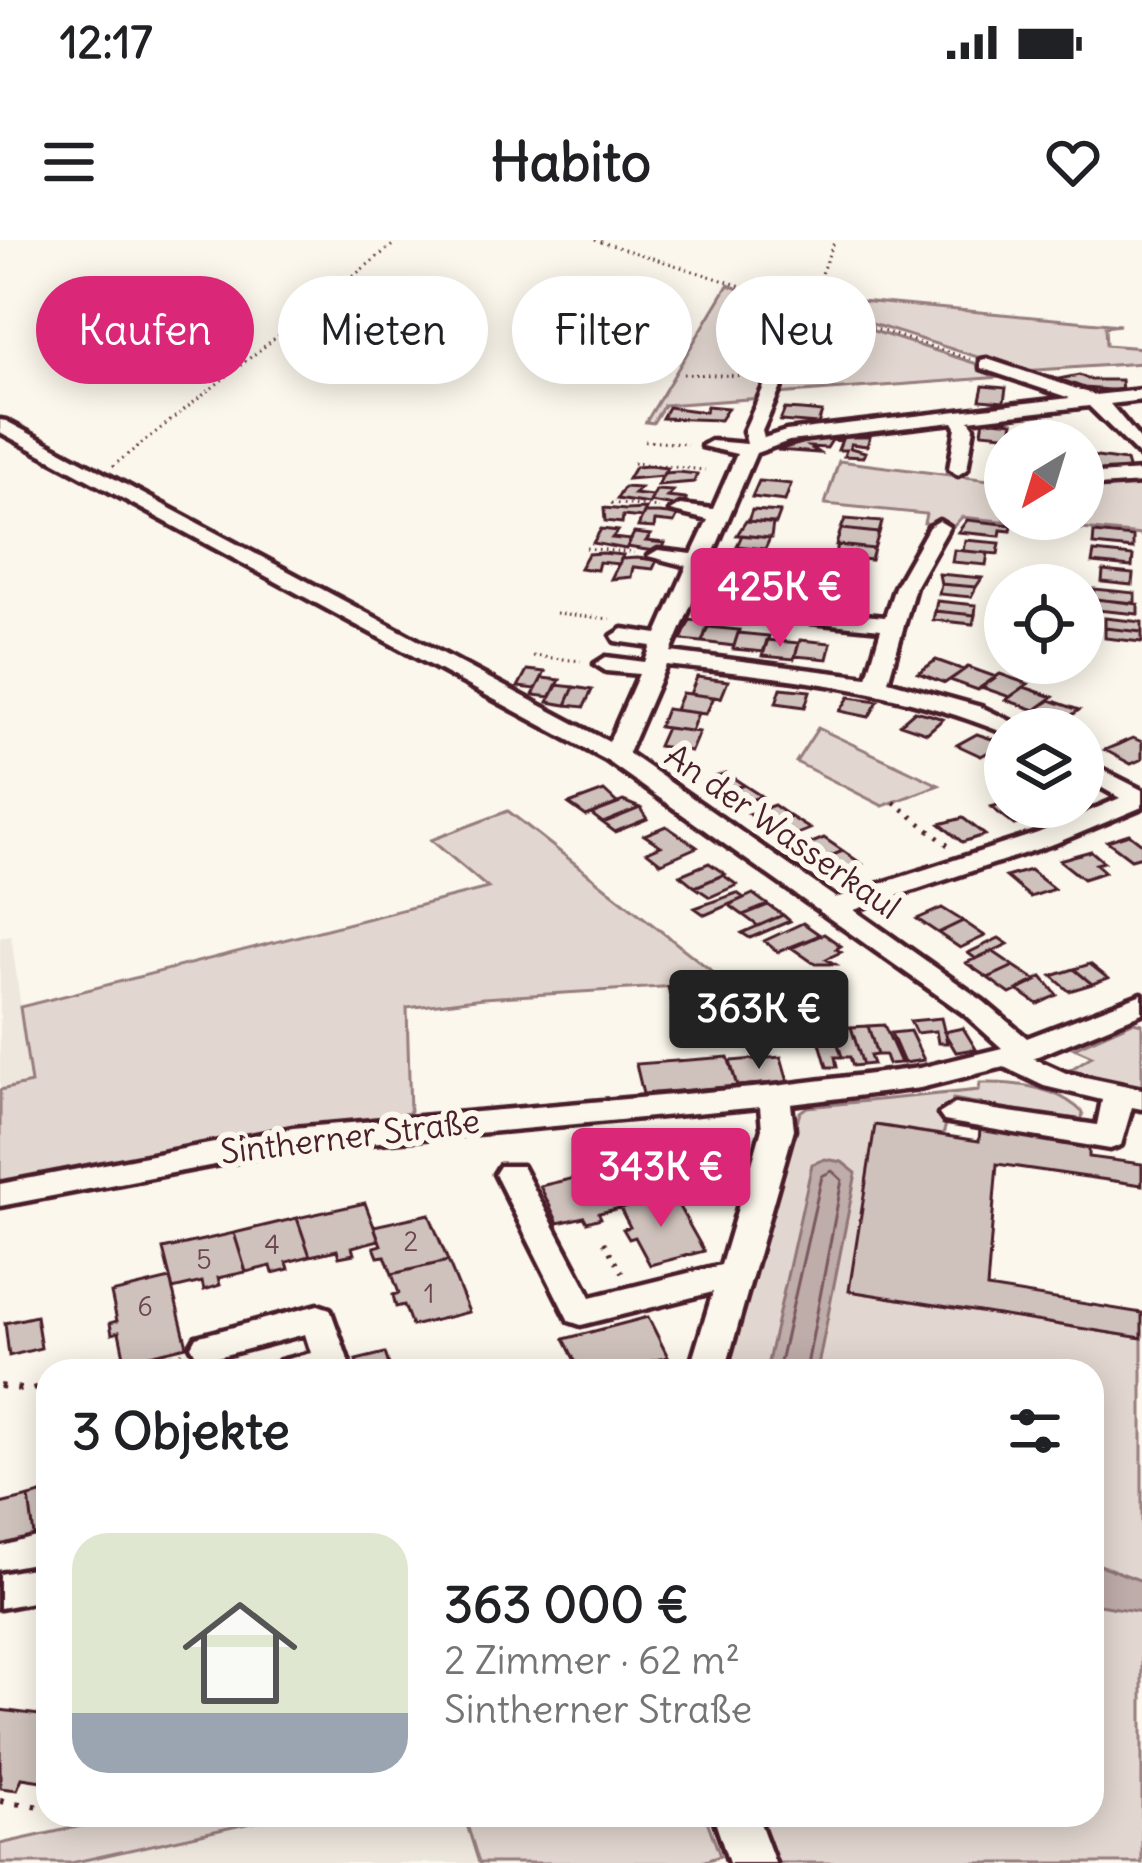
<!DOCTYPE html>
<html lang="de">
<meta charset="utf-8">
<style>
:root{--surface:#fff;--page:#f2f2f2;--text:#202124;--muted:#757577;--accent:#db2777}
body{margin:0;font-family:Delius,sans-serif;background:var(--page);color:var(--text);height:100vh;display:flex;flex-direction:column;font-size:45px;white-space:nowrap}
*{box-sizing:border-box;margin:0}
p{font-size:39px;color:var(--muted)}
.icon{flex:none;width:66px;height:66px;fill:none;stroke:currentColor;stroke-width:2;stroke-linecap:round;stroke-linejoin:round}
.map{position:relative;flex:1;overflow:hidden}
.panel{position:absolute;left:36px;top:1119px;width:1068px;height:468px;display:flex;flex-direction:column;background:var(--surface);border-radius:36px;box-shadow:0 6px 30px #0003}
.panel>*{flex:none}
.top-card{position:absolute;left:36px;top:36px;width:1071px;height:108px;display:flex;gap:24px}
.needle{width:78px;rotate:218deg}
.fabs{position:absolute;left:984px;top:180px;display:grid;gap:24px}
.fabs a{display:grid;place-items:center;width:120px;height:120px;border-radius:50%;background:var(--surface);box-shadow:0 6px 30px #0003;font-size:60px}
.price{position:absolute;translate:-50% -102px;padding:0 27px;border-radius:12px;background:var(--accent);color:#fff;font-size:39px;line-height:78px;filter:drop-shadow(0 3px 6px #0008)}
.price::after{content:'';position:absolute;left:50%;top:72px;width:36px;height:27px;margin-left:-18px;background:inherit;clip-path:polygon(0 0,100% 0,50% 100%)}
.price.on{background:#222;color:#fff}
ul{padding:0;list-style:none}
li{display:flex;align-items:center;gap:36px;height:300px;padding:0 36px}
li span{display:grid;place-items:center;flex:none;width:336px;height:240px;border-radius:36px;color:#555}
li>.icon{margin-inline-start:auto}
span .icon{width:144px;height:144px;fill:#fffc;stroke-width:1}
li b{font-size:51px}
h2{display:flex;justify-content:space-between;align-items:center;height:144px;padding:0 36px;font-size:51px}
.chip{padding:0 42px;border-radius:54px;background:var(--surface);box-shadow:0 6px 30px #0003;font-size:42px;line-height:108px}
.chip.on{background:var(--accent);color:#fff}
.status{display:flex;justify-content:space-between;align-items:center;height:84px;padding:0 60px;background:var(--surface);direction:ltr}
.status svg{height:33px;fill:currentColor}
header{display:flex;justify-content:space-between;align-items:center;height:156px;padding:0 36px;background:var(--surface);font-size:54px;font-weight:700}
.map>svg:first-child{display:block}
.built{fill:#eee7de}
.green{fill:#e2d7d0;stroke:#967b7e;stroke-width:3}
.water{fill:#bfadaa;stroke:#907477;stroke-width:3}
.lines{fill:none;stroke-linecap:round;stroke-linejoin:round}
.shore{stroke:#79585e;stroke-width:3}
.building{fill:#cfc2bc;stroke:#4a1f2b;stroke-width:3}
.minor-casing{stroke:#4a1f2b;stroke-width:9}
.path-far2{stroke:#4a1f2b;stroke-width:3;stroke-dasharray:1.5 4.5;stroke-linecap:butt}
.path-far1{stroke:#4a1f2b;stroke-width:4.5;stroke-dasharray:3 8;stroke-linecap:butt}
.path{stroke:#4a1f2b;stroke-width:6;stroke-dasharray:4.5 12;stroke-linecap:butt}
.minor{fill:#fbf7ec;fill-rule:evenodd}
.labels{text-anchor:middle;stroke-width:12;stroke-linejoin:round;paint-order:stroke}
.number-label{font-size:27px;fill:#6b484f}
.street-label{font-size:33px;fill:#4a1f2b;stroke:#fbf7ec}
</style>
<div class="status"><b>12:17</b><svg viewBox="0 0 49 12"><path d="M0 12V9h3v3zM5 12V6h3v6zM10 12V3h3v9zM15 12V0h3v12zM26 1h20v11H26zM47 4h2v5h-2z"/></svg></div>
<header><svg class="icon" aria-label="menu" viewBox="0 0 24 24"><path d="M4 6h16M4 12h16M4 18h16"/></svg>Habito<svg class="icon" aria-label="heart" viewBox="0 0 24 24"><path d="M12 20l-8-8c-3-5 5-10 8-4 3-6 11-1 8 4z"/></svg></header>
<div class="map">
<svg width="1142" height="1623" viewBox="0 0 1142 1623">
<rect width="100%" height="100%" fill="#fbf7ec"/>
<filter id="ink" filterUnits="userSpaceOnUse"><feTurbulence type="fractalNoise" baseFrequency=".00833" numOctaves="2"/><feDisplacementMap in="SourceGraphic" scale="24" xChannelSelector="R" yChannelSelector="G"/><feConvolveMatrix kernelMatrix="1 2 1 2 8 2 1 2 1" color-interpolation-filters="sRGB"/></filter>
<g filter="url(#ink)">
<path class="built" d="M11 695 31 844 0 850V697Z
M287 1575H464L479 1623H71Z"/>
<path class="green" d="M728 45 800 71 762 158 664 165 653 183 646 182Z
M817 57 1120 85 1105 87 1106 105 1142 108V123L1022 131 821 68 815 62Z
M817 73 1015 136 776 154 810 74Z
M839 221 1005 242V279H1083V247L1142 246V295L962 277 954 286 924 283 926 274 825 264Z
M818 488 939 545 883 566 796 522Z
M508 571 727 743 483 758 407 768 410 873 219 900 0 945V850L31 843 20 767 488 648 431 600Z
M1133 782 1142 784V848L1070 830 1092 816 1074 808Z
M980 843C1015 842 1057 846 1083 873L1081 882 953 859 943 895 876 885 850 1051 1142 1098V1623H771L755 1575H1092V1131H725L800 872 807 867 979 850Z
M131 1575H287L71 1623H0V1604Z
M464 1575H705L720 1616 699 1623H479Z"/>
<path class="water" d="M825 919 842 922 856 933 817 1131H766L812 924Z
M1092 1322 1142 1341V1372L1092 1364Z"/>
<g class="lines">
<path class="shore" d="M778 1131 822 936 832 931 842 940 806 1131"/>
</g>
<path class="building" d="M1079 135 1091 140H1121L1122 151 1084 148 1059 139Z
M983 146 1006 148 1004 162 980 160Z
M707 166 728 168 720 180 662 178 668 167 705 172Z
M785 169 802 170 822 172 818 184 780 181Z
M984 179 1013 182 1012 187 1018 188 1013 195 982 192Z
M832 195 843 196 841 201 832 200 827 208 810 207 819 213 777 210Z
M843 197H870L867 206 851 204 850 208 865 212 863 217 844 216 846 210H838Z
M1090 216 1126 221 1129 231 1090 232Z
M635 227 649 226 667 228 663 236 628 239Z
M664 233 678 232 697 234 694 242 658 245Z
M759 241 782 243 791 244 785 261 752 257Z
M624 247 640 248 634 254 653 256 649 264 617 259Z
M656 250 673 251 667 257 686 259 682 267 650 262Z
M604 268 626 270 646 269 642 278 623 276 622 283 605 281Z
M752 270 780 272V273L776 284 748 281Z
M644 273H659L678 275 674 283 655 281 654 288 638 287Z
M845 279 882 282 879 293 841 289Z
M967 280 1012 285 1011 291 1001 290 1000 296 958 292Z
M746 281 773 283 771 298 737 295Z
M601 289 618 291 612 298 631 300 626 309 593 303Z
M841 289 879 293 874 309 836 305Z
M634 293 651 295 646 301 665 303 661 312 627 307Z
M1094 293 1133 297V309L1093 305Z
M742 295 770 298 765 309 737 306Z
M965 300 1000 303 998 314 963 311Z
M838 305 874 309 871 320 835 316Z
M954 310 988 313 986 325 952 322Z
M1094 312 1133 316 1132 327 1092 323Z
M588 314 602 313 623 315 619 324 599 322 597 330 580 328Z
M729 315 754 317 753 330 721 326Z
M621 319 637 318 657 320 653 329 633 327 631 337 611 339Z
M811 323 858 328 854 340 807 335Z
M1103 331 1133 334 1132 345 1102 342Z
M717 334 747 337 742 350 757 351 754 360 718 358 721 350H717L720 341 714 340Z
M939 334 982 338 976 347 941 344Z
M941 344 976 347 971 357 939 354Z
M802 347 847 358 843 371 795 366Z
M1094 349 1135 353V363L1093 359Z
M1096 359 1138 364V374L1096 370Z
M937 361 976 365 975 375 935 371Z
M935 371 975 375 973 384 933 380Z
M1105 378 1142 382V392L1105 388Z
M690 380 709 382 702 402 681 400Z
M708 387 739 390 734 406 702 402Z
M1105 388 1142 392V402L1105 398Z
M738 393 769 396 764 412 733 409Z
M767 400 799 403 794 419 762 416Z
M800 400 831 403 827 419 795 416Z
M936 420 964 430 945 443 918 433Z
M968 427 996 437 978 450 950 440Z
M527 430 545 432 536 449 518 447Z
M1000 434 1028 444 1010 457 981 447Z
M697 437 728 441 721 458 690 454Z
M542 438 560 440 551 457 533 455Z
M556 445 574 447 566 465 548 462Z
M574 447 592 450 584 467 566 465Z
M1024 447 1053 457 1035 470 1006 460Z
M781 448 810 451 805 467 776 463Z
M682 453 714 457 706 474 675 470Z
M849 457 864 459 878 461 869 477 840 471Z
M1050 460 1079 470 1061 483 1032 473Z
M666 469 698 473 691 491 659 487Z
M915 471 931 475 943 479 927 493 900 484Z
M666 488 699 492 691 511 658 506Z
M977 494 992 499 1003 504 981 516 957 505Z
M1133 498 1142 502V519L1131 524 1105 510Z
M726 533 744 545 719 554 702 542Z
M744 545 761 556 736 566 719 554Z
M604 551 618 564 586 576 569 564Z
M623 561 640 568 603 583 591 574Z
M1005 563V567H1022L1036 578 1014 585 991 567Z
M774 565 791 577 767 587 749 574Z
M640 568 647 579 615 592 603 583Z
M791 577 810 589 785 599 767 587Z
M963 578 985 595 962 602 940 584Z
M666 586 697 607 661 623 647 612 661 606 644 595Z
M1129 594 1142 604V616L1131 619 1107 601Z
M824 598 843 611 818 621 799 608Z
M843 611 862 624 837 635 818 621Z
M1091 611 1104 622 1096 624 1105 632 1083 639 1059 620Z
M709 623 725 634 695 647 680 635Z
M1030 630 1054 649 1030 657 1006 637Z
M723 635 737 645 710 657 695 647Z
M737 653 744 658 705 675 695 668Z
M753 654 768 665 743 675 729 665Z
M768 665 783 675 758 686 743 675Z
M942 668 963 681 938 693 917 679Z
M783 675 790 681 750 698 742 693Z
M963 681 985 696 960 708 938 693Z
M803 683 820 695 778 712 764 701Z
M824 694 841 706 836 709 841 712 826 719 835 724H815L792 708Z
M999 698 1008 704 976 719 968 713Z
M992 711 1014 726 988 738 966 723Z
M1090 724 1105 736 1108 738 1092 744 1074 729Z
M1014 726 1037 741 1010 754 988 738Z
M1074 729 1092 744 1069 751 1052 736Z
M1042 737 1057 755 1038 764 1017 750Z
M806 742 818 797 799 799 790 767H673L668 747Z
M941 778 947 803H938L936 791 916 793 910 781Z
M884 785 901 823 888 824 885 815H877L868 786Z
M868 786 877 815 870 816 873 824 863 825 851 787Z
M851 787 863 825 853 826 850 817H842L833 788Z
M833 788 842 817H835L837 827H827L816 789Z
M963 788 976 809 956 812 944 792Z
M910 791 924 820 904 823 891 793Z
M728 817 737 846 643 854 636 824Z
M781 817 788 842 737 846 730 821Z
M875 885 979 901 980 889 1089 905V917L1142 924V945L997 924 987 1048 1142 1073V1098L849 1051Z
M617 928 637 964 599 973 601 978 587 982 584 977 558 983 540 946Z
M673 956 704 1011 650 1025 635 997 629 999 623 989 630 987 620 968Z
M365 963 379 1000 352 1007 354 1014 339 1017 337 1010 310 1016 297 978Z
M429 974 448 1021 392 1034 385 1016 378 1017 374 1007 381 1005 374 986Z
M297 978 310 1016 287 1022 289 1029 273 1033 271 1026 246 1032 234 993Z
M234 993 246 1032 218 1038 220 1045 204 1050 202 1042 173 1049 163 1009Z
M448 1021 469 1072 412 1086 404 1065 396 1067 393 1055 399 1053 392 1034Z
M170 1039 187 1106 125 1121 119 1092 112 1094 110 1083 117 1081 111 1053Z
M36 1076 41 1108 9 1116 5 1083Z
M648 1077 668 1117 633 1126 635 1131H580L564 1099Z
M385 1113 391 1131H360L356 1120Z
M48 1252V1293L34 1296 29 1257Z
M29 1257 34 1296 0 1305V1264Z
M0 1470 48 1476V1542L22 1538 17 1550 0 1548Z"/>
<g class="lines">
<defs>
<path id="minor" d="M813 64 821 69 812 76 762 191 764 198 786 191 1070 158 981 128V120L987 119 1095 155 1142 150V160L1110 164 1142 202V218L1089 166 969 180 974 187 967 229 958 235 949 229 956 187 953 182 789 201 756 213 671 412 867 437 881 389 811 382 800 376 811 370 885 377 895 347 929 287 939 281 949 287 915 347 888 441 981 467 1027 489H1005V493C896 448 782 437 666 425L628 513 836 658 1038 593 1120 558 1083 537V520L1142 550V567L1056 603 854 670 983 761 1027 798 1142 754V773L1033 818 1066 833 1142 849V869L1132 867 1121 905 1110 909 944 881 939 874 955 864 1097 885 1102 860 1044 846 1004 827 920 848 791 864 794 889 725 1131H689L713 1052 581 1085 569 1081 495 934 500 926H522L591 1057 721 1025 745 944 694 934 630 940 619 937 614 929 619 921C664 909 707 915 752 924L762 889 760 867 293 910 0 966V944L293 888 775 846 920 828 1002 808 963 773 606 520 0 192V180L6 181 609 502 639 434 606 431 595 424 606 417 645 422 651 406 615 401 612 396 623 389 657 394 687 326 648 316 658 310 692 314 708 280 670 271 680 265 713 269 737 214 702 206 711 201 747 204 744 191 797 73Z
M1142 231V243L1083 247V235Z
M318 1065 330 1069 352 1131H275L280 1121 311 1113 305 1094 209 1119 196 1115 191 1106 196 1097Z
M48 1325V1359L0 1368V1334Z
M713 1575H757L775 1623H729Z"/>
</defs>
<use href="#minor" class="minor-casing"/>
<path class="path-far2" d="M595 0 792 62
M812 55 835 0
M832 75 970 119
M683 134 752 136
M645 201 687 204
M633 223 705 230
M113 226 399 0
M611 263 659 268
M586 308 634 313
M556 373 610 379
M533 416 581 421"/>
<path class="path-far1" d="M894 562 950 607
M604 1002 623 1035
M106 1131 182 1113"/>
<path class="path" d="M0 1146 28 1150 48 1145
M0 1561 48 1568"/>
<use href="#minor" class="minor"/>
</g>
</g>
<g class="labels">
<g class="number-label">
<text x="411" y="1011">2</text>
<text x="272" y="1014">4</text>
<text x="204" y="1029">5</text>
<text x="429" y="1063">1</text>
<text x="145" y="1076">6</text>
</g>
<g class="street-label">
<text transform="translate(783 591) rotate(35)" y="12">An der Wasserkaul</text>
<text transform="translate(350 896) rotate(-7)" y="12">Sintherner Straße</text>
</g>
</g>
</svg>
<div class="fabs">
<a><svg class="needle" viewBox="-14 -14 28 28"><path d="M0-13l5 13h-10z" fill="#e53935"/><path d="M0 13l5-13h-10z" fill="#757577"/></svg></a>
<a><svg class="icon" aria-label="locate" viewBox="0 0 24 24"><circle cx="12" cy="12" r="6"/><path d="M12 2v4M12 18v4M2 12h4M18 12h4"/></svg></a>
<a><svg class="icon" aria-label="layers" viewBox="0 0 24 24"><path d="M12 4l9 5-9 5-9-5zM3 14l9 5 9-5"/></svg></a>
</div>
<b class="price" style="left:780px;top:410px">425K €</b>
<b class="price on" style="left:759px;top:832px">363K €</b>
<b class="price" style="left:661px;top:990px">343K €</b>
<div class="top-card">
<a class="chip on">Kaufen</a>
<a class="chip">Mieten</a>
<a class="chip">Filter</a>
<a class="chip">Neu</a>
</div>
<section class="panel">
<h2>3 Objekte<svg class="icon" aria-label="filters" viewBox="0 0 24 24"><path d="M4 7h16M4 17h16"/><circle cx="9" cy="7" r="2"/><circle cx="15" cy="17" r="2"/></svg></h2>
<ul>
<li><span style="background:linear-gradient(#dfe7d0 75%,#9aa5b1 0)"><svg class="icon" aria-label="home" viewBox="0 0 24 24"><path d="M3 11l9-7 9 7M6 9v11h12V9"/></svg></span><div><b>363 000 €</b><p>2 Zimmer · 62 m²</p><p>Sintherner Straße</p></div></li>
</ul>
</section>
</div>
